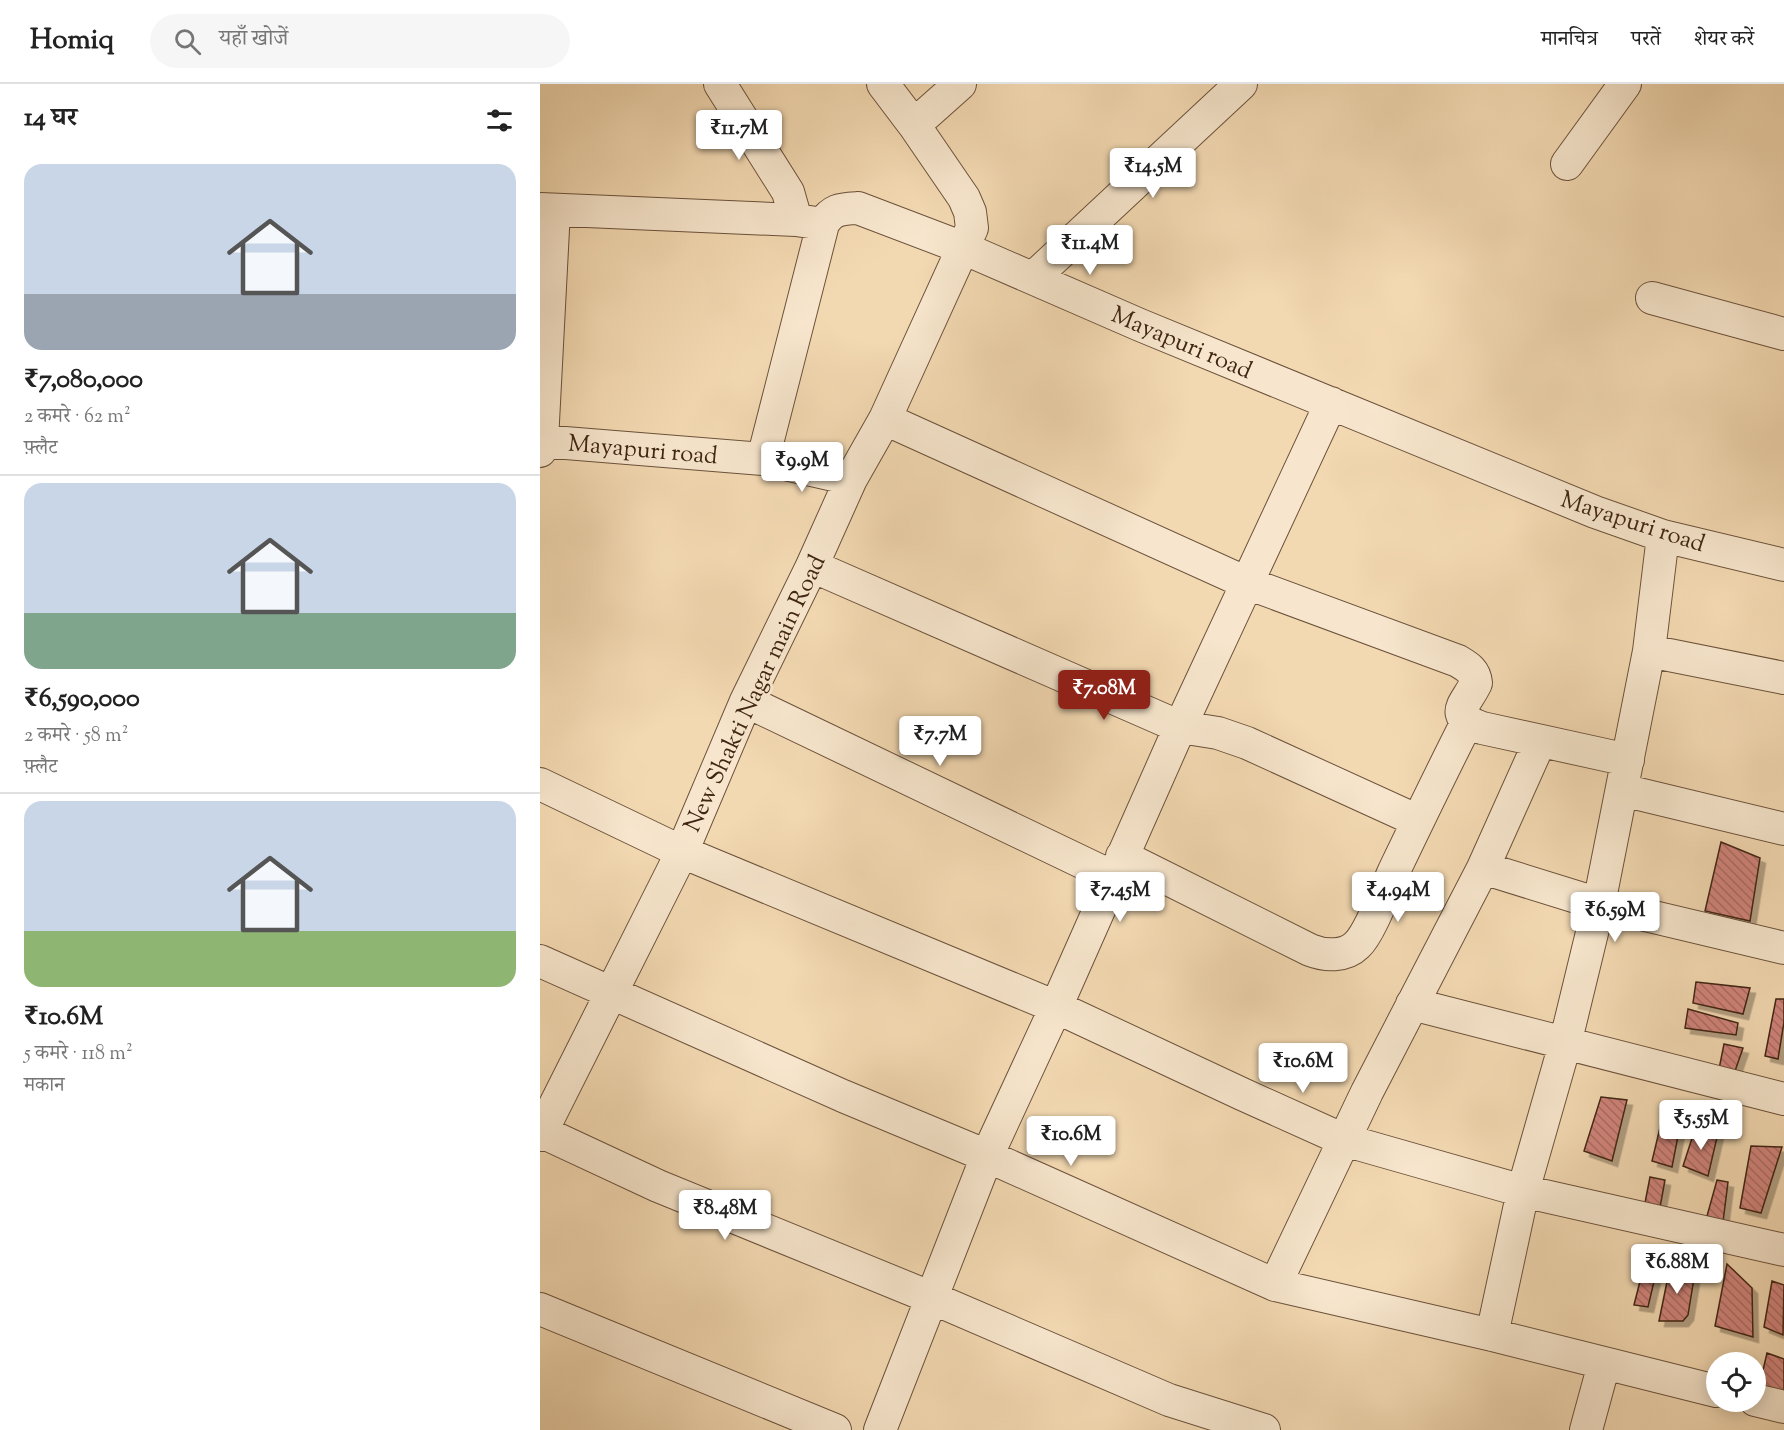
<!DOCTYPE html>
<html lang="hi">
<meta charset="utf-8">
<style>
:root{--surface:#fff;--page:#f6f6f6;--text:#222;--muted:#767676;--line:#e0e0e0;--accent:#8f2418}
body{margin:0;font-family:"Sorts Mill Goudy","Noto Serif Devanagari",serif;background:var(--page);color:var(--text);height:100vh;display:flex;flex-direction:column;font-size:22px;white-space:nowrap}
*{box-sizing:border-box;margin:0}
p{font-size:20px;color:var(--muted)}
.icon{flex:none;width:33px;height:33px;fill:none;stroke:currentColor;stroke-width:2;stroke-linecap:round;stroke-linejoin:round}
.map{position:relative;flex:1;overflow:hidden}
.sheet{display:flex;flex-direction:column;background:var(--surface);width:540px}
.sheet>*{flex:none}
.tools{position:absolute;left:1166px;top:1268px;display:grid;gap:12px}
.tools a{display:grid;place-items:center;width:60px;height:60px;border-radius:50%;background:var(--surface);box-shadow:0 3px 15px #0003;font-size:30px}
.price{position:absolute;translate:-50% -51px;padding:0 14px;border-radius:6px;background:#fff;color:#222;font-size:20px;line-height:39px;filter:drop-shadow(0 2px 3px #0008)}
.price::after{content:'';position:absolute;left:50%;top:36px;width:18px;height:14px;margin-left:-9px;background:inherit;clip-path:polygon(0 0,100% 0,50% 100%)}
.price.on{background:var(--accent);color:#fff}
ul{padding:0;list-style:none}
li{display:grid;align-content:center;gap:12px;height:318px;padding:0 24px}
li+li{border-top:2px solid var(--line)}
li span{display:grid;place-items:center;height:186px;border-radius:18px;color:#555}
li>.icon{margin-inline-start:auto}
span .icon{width:108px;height:108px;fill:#fffc;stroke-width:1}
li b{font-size:26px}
h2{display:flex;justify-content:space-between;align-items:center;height:72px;padding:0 24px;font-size:26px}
header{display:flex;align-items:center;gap:36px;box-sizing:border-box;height:84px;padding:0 30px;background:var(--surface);border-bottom:2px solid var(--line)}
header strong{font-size:28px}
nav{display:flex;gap:33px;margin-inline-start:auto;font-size:21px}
.search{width:420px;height:54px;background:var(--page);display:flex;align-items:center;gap:15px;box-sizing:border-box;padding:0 21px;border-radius:33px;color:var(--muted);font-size:22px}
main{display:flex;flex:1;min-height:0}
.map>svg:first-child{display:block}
.building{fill:url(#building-back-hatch);stroke:#3f2513;stroke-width:1.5;filter:url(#shadow)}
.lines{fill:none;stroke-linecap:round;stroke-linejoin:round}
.minor-casing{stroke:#6c523b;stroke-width:34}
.minor{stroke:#f7e6cd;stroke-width:32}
.labels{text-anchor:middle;stroke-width:6;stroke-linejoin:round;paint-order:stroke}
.street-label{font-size:24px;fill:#3f2513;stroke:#f7e6cd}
</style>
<header>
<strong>Homiq</strong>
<div class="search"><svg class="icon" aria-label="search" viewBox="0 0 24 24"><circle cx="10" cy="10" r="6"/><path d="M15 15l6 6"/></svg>यहाँ खोजें</div>
<nav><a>मानचित्र</a><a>परतें</a><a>शेयर करें</a></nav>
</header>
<main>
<section class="sheet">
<h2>14 घर<svg class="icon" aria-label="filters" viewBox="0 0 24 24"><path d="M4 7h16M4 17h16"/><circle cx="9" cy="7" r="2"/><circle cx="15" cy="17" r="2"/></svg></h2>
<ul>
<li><span style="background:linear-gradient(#c9d6e8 70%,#9aa5b1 0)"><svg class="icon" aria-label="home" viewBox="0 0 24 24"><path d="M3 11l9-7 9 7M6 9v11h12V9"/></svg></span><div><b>₹7,080,000</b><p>2 कमरे · 62 m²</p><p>फ़्लैट</p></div></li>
<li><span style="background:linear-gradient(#c9d6e8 70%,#7fa58c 0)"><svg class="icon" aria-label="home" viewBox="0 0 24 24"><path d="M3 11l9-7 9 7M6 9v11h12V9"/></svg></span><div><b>₹6,590,000</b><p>2 कमरे · 58 m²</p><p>फ़्लैट</p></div></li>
<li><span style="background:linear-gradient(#c9d6e8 70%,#8fb573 0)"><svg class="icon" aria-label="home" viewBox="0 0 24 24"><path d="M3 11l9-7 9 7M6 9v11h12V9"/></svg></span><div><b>₹10.6M</b><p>5 कमरे · 118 m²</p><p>मकान</p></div></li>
</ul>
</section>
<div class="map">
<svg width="1244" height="1346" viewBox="0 0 1244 1346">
<defs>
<pattern id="building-back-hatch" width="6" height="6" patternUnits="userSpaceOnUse" patternTransform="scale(1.5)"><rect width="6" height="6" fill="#d1847b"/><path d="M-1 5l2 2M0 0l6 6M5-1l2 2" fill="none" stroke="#ab6c64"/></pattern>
<filter id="shadow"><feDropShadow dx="5.5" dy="5.5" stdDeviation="0" flood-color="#0004"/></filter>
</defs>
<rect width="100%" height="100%" fill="#f3d9b2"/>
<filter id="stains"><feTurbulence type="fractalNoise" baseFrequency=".00333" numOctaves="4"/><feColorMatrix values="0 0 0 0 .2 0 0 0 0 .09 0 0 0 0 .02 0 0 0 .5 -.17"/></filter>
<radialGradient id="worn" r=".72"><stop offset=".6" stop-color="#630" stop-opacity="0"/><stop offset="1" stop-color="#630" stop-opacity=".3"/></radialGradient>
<path class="building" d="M1181 758 1220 774 1210 837 1165 827Z
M1156 898 1210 904 1203 930 1153 919Z
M1236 915H1244V938L1238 975 1225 972Z
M1148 925 1198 939 1196 951 1145 944Z
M1184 960 1203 964 1194 990H1178Z
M1061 1013 1087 1016 1072 1077 1044 1067Z
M1143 1026 1132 1083 1112 1077 1124 1027Z
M1156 1042 1178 1049 1168 1092 1143 1082Z
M1211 1062 1242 1063 1221 1129 1200 1124Z
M1110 1093 1125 1096 1119 1129 1104 1124Z
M1177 1096 1188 1098 1183 1138 1167 1132Z
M1109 1162 1121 1168 1108 1223 1094 1221Z
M1187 1180 1212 1204 1213 1253 1175 1242Z
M1130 1183 1155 1188 1148 1231 1143 1237H1119Z
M1232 1197 1244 1201 1243 1251 1224 1243Z
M1227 1269 1244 1275V1312L1220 1299Z"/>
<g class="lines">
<defs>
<path id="minor" d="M180 0 248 108 256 136
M374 41 420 0
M1027 80 1085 0
M0 125 256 136 283 140
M493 194 701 0
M1112 214 1244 250
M345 335 707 499 918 577C928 583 935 587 936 599 925 622 907 631 942 644L1088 676
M0 357 223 375 283 140C292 125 301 125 318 124L423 164 600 241 1055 428 1123 452 1244 481
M0 367 2 357 14 126
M223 375 311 395
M272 482 640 643 678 649 707 659 878 737
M1109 567 1244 594
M206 617 573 793
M0 700 142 768 516 923 702 1010 804 1056 983 1107 1244 1166
M1082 706 1244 745
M582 772 770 866C785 872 805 873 817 861 830 849 846 805 854 787 878 737 902 687 927 638
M943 784 1059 820 1244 864
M0 877 303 1012 447 1072 735 1201 952 1251 1176 1307
M872 920 1244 1015
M0 1047 118 1102 392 1214 629 1316 724 1346
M0 1051 142 768 206 617 272 482 311 395 345 335 432 144 430 128 424 114 374 41 343 0
M735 1201 827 1008 943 784 1000 657
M0 1225 295 1346
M952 1251 983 1107 1025 960 1059 820 1109 567 1123 452
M1215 1316 1244 1323
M340 1346 447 1072 516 923 640 643 791 319
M1046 1346 1064 1280"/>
</defs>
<use href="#minor" class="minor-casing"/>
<use href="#minor" class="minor"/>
</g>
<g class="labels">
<g class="street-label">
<text transform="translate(642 258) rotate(23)" y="8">Mayapuri road</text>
<text transform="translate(103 365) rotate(5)" y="8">Mayapuri road</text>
<text transform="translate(1093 437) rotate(18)" y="8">Mayapuri road</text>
<text transform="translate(214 609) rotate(-65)" y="8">New Shakti Nagar main Road</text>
</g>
</g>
<rect width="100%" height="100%" filter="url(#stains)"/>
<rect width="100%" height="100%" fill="url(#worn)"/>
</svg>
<div class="tools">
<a><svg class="icon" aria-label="locate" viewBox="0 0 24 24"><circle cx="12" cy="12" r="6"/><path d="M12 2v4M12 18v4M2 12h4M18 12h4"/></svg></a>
</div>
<b class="price" style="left:199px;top:77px">₹11.7M</b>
<b class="price" style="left:613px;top:115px">₹14.5M</b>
<b class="price" style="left:550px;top:192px">₹11.4M</b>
<b class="price" style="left:262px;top:409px">₹9.9M</b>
<b class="price on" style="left:564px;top:637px">₹7.08M</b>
<b class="price" style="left:400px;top:683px">₹7.7M</b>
<b class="price" style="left:580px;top:839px">₹7.45M</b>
<b class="price" style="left:858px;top:839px">₹4.94M</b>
<b class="price" style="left:1075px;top:859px">₹6.59M</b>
<b class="price" style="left:763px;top:1010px">₹10.6M</b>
<b class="price" style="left:1161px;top:1067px">₹5.55M</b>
<b class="price" style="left:531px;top:1083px">₹10.6M</b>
<b class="price" style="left:185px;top:1157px">₹8.48M</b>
<b class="price" style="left:1137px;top:1211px">₹6.88M</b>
</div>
</main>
